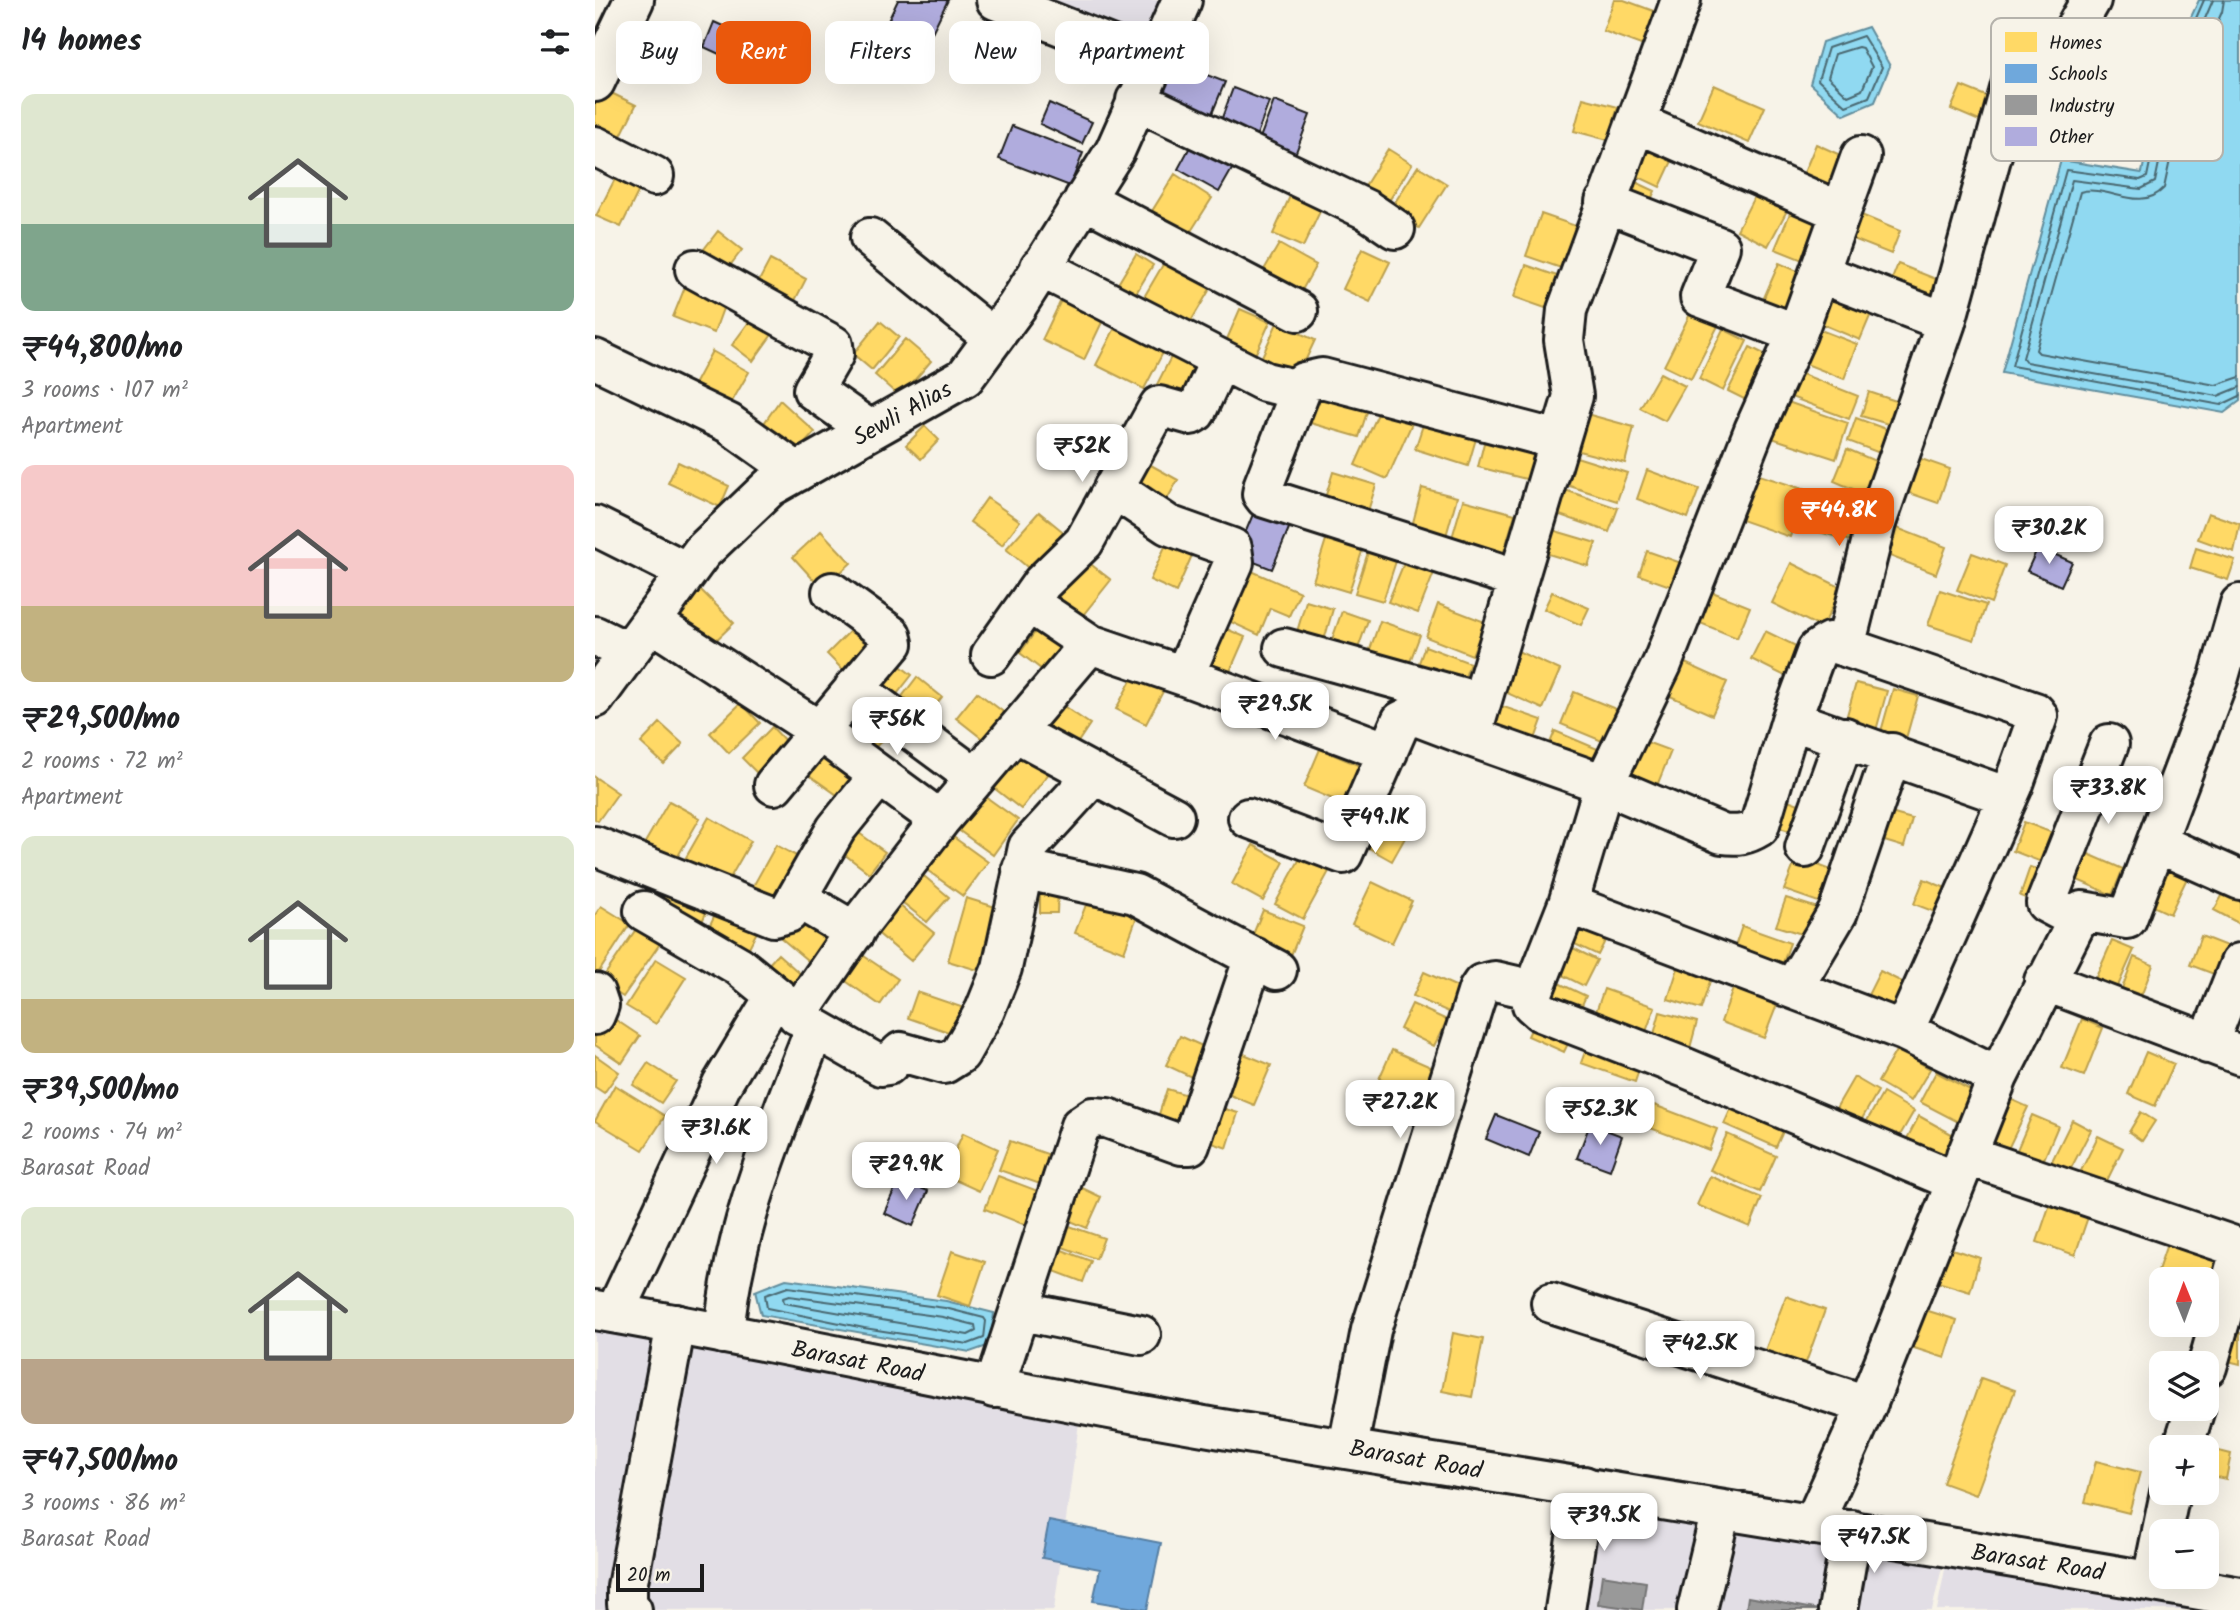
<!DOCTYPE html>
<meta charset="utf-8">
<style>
:root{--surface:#fff;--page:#f6f6f6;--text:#202124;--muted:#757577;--accent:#ea580c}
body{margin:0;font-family:Kalam,sans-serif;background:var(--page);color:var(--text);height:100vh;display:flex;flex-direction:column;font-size:26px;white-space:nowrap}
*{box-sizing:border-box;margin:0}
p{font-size:23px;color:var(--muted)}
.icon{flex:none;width:38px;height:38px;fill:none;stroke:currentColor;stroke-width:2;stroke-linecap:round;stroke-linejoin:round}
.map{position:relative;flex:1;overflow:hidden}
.details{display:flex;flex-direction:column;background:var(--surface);width:595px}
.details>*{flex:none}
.hud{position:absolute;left:21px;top:21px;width:665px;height:63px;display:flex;gap:14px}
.needle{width:46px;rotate:359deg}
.controls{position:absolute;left:1554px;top:1267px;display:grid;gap:14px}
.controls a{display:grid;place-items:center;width:70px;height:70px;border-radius:14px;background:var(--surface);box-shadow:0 7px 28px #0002;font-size:35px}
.scale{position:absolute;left:21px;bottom:18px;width:88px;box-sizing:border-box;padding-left:7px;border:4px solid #1c1c1c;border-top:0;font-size:19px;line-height:24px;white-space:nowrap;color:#1c1c1c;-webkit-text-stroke:5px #f7f3e8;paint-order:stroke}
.price{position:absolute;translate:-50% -60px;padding:0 16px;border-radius:14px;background:#fff;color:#222;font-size:23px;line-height:46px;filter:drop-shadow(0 2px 4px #0008)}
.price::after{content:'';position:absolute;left:50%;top:42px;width:21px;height:16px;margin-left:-10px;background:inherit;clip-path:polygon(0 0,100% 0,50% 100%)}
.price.current{background:var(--accent);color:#fff}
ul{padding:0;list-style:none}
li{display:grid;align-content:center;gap:14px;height:371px;padding:0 21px}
li span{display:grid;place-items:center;height:217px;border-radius:14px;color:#555}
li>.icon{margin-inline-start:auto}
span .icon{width:126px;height:126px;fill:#fffc;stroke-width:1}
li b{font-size:30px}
h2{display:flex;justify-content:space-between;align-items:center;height:84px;padding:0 21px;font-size:30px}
.tag{padding:0 24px;border-radius:14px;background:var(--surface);box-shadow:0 7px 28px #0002;font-size:24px;line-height:63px}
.tag.current{background:var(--accent);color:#fff}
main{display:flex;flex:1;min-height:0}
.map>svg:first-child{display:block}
.built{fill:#e2dee5}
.water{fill:#90d9f1;stroke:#628d9c;stroke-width:2}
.homes{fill:#ffd966;stroke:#bba050;stroke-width:2}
.schools{fill:#6fa8dc;stroke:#567ea2;stroke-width:2}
.industry{fill:#999;stroke:#747474;stroke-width:2}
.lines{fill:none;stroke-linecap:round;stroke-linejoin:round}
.shore{stroke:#4a6871;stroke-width:2}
.building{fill:#b0acdd;stroke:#1c1c1c;stroke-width:2}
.minor-casing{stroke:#1c1c1c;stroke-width:44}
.major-casing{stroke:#1c1c1c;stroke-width:44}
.minor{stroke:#f7f3e8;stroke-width:38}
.major{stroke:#f7f3e8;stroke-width:38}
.labels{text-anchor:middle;stroke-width:7;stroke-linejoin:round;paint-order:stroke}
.street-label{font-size:24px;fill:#1c1c1c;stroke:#f7f3e8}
.key{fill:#f7f3e8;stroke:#b5b2ab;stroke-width:2}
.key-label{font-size:19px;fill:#1c1c1c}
</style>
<main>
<section class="details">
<h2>14 homes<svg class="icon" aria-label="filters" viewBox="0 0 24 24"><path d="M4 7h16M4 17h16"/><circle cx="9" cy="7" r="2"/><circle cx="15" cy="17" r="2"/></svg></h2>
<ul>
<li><span style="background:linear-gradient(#dfe7d0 60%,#7fa58c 0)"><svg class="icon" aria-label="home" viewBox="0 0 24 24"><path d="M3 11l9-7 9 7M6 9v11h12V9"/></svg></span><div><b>₹44,800/mo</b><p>3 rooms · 107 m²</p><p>Apartment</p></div></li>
<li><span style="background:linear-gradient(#f6c9c9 65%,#c2b280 0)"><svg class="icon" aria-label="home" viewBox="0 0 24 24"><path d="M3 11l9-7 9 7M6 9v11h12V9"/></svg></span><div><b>₹29,500/mo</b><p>2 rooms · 72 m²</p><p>Apartment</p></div></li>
<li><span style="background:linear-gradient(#dfe7d0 75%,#c2b280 0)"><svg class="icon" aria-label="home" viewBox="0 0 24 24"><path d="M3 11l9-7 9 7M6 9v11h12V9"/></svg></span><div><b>₹39,500/mo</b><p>2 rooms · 74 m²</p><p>Barasat Road</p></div></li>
<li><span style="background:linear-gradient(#dfe7d0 70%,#b9a48a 0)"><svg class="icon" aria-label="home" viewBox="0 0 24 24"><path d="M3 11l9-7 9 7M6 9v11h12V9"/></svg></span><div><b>₹47,500/mo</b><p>3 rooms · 86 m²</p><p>Barasat Road</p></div></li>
</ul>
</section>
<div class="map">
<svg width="1645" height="1610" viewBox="0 0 1645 1610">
<rect width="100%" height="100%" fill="#f7f3e8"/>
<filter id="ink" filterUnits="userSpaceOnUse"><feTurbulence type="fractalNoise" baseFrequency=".0143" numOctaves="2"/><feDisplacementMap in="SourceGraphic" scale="14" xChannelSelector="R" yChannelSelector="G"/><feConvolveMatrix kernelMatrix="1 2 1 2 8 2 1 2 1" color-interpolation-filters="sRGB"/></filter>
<g filter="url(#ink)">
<path class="built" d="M443 0H574L554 47Z
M0 1328 484 1422 459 1610H0Z
M993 1510 1348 1563 1337 1610H979Z
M1352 1559 1645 1610H1342Z"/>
<path class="water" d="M1604 0H1645V401L1629 413 1407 373 1466 160 1547 173 1563 87Z
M1273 27 1295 66 1280 102 1249 115 1215 84 1227 42Z
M191 1279 351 1301 399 1313 395 1345 375 1352 166 1315 160 1291Z"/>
<path class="homes" d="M1019 0H1029L1067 14 1054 48 1008 31Z
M1119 85 1170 107 1154 143 1103 121Z
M1366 86 1406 102 1396 126 1356 109Z
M4 87 41 105 21 146 0 136V95Z
M988 98 1023 107 1013 140 979 131Z
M1044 143 1078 159 1065 187 1031 171Z
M1221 144 1254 159 1236 201 1203 187Z
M793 149 817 164 787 212 763 197Z
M823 166 852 184 824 228 795 210Z
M23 173 47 184 26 227 1 216Z
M580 174 617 198 586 247 549 224Z
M1028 176 1060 191 1049 214 1017 200Z
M700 185 731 199 708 247 678 234Z
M1164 187 1196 203 1173 246 1142 230Z
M1198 206 1233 220 1215 263 1180 249Z
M1252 209 1305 231 1296 254 1243 233Z
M946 214 981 226 966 268 931 256Z
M123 231 147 250 123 281 99 262Z
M684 244 721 265 701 301 663 280Z
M767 249 795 262 775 302 748 289Z
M541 254 558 265 532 308 515 297Z
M573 256 619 282 588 335 542 309Z
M175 260 211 279 193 314 157 294Z
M1184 263 1216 277 1195 328 1162 314Z
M1303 264 1346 281 1333 313 1290 297Z
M931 265 968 278 956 310 919 297Z
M90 287 130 303 119 333 78 317Z
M1230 289 1278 309 1265 340 1217 320Z
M467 298 509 318 489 360 447 340Z
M1098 308 1125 322 1096 379 1069 366Z
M645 309 675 322 655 366 626 353Z
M160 314 181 329 158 361 137 345Z
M524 320 572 345 549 389 501 365Z
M285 321 304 337 277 370 258 354Z
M682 323 720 340 698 387 661 370Z
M1215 326 1262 344 1249 379 1201 360Z
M1128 329 1152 341 1128 391 1104 379Z
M310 339 336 361 305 397 280 375Z
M1155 347 1181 360 1159 404 1133 391Z
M117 351 154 372 131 412 95 392Z
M578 353 617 373 597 414 557 394Z
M1197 370 1263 396 1254 419 1188 394Z
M1065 373 1090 386 1070 421 1045 408Z
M721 389 774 406 764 437 712 422Z
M1274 392 1307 403 1300 426 1266 416Z
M185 400 220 432 193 462 163 432Z
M1187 400 1253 423 1241 459 1174 437Z
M786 407 818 421 792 479 760 465Z
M977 410 1039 427 1030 463 968 447Z
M831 416 883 432 873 466 820 449Z
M1261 418 1299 432 1290 455 1253 441Z
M330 426 344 440 326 459 311 445Z
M892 431 944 444 935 480 883 467Z
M1252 449 1285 463 1272 495 1239 481Z
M972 454 1032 473 1022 501 962 482Z
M1312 454 1355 469 1343 503 1300 488Z
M545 459 583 480 566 510 528 490Z
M83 462 134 486 125 507 73 483Z
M1052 470 1104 489 1093 518 1042 499Z
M738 472 781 485 770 521 727 508Z
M1161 474 1211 490 1195 537 1146 520Z
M827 488 862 497 849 543 815 534Z
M964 488 1023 508 1014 532 956 512Z
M1212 495 1269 511 1260 542 1203 526Z
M392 498 425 521 407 545 375 522Z
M868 500 920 514 906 562 854 548Z
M444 512 477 539 444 577 411 549Z
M1613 513 1645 524 1639 552 1603 539Z
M1289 523 1351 547 1341 574 1279 550Z
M735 527 771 539 754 592 718 581Z
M947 527 1001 543 993 566 940 550Z
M226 531 256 563 227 589 198 557Z
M572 542 598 553 581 592 555 580Z
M775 546 803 555 788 601 760 593Z
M1601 548 1640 560 1633 580 1595 568Z
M1052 551 1098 567 1089 591 1044 575Z
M480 552 516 580 480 625 445 597Z
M1377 553 1410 565 1396 603 1362 590Z
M811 558 840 570 823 613 793 602Z
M1196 563 1247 588 1227 628 1177 603Z
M645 566 705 592 694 616 675 608 664 635 623 616Z
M1105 587 1155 607 1142 638 1093 618Z
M106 590 139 623 113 648 80 616Z
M1345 590 1391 605 1379 640 1333 625Z
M957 592 994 608 986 625 949 609Z
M711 601 738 609 726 651 699 642Z
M843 604 890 622 877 655 831 637Z
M747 611 773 620 759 660 733 651Z
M448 621 473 640 450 672 425 653Z
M785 621 825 635 811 672 772 658Z
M618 623 650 637 629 685 596 671Z
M261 625 283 647 254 676 232 654Z
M1170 631 1207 649 1192 677 1156 659Z
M830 646 875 663 865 690 820 674Z
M918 649 965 670 948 709 901 688Z
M295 658 317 675 291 708 269 691Z
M1079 658 1132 682 1117 715 1064 691Z
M543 667 573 682 551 724 521 709Z
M322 677 347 697 321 730 296 711Z
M1261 683 1292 691 1280 734 1249 726Z
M1298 689 1323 696 1308 749 1283 742Z
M382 692 415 717 394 744 361 718Z
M979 692 1033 714 1019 746 966 724Z
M270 701 299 728 267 761 238 734Z
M461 701 495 724 473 757 439 734Z
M146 703 165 723 134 753 115 733Z
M897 703 947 720 936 750 887 732Z
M65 723 88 744 69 764 46 743Z
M177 727 195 746 165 776 147 758Z
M960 731 1012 753 1002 776 950 755Z
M1046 740 1076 751 1057 798 1028 787Z
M418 745 455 772 426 809 390 781Z
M725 749 777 771 761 809 709 787Z
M221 752 259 778 245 797 207 770Z
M0 777 23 793 3 821 0 819Z
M380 789 423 820 398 855 355 824Z
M785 792 824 813 797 861 758 839Z
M1177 794 1212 807 1203 834 1167 822Z
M74 801 105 818 79 863 48 846Z
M1292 812 1317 819 1309 847 1283 839Z
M114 817 156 841 131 885 89 861Z
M1429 822 1468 837 1457 866 1418 851Z
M350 831 393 862 368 896 325 865Z
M264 833 290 852 274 873 249 854Z
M181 845 207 859 182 904 156 890Z
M658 845 689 862 668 901 637 884Z
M1482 849 1528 869 1517 895 1471 875Z
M709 851 737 866 708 919 680 904Z
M1202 857 1244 873 1232 905 1189 890Z
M1562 862 1593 876 1575 914 1545 900Z
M1435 867 1455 874 1444 903 1425 896Z
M329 876 354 897 332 922 307 902Z
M1329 879 1358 891 1348 915 1319 904Z
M777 882 817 901 797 943 757 924Z
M73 887 114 906 102 933 60 914Z
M445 887H463L462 913H445Z
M1632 887 1645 894V924L1619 910Z
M496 892 544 911 529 952 480 933Z
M295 898 339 933 316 961 273 925Z
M371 898 407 909 389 972 353 961Z
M1191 898 1232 911 1223 939 1181 926Z
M6 906 35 924 0 978V915Z
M124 906 165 926 148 959 108 939Z
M202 907 240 940 218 965 180 933Z
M668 910 708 926 692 965 652 949Z
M50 916 73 932 28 997 5 982Z
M975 917 1013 935 1003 955 965 937Z
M1147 926 1195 943 1183 977 1135 961Z
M1606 936 1642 950 1632 979 1595 965Z
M1517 941 1539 950 1515 1004 1493 995Z
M966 942 1002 960 989 986 953 968Z
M263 952 303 979 285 1005 245 977Z
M183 954 219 986 199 1008 163 976Z
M1539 957 1558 965 1540 1012 1521 1004Z
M61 959 91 977 61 1024 31 1006Z
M1084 965 1117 975 1106 1009 1073 999Z
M1285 971 1319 988 1303 1020 1269 1003Z
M829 972 867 989 856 1013 818 996Z
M953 978 991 996 979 1023 941 1005Z
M1139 986 1183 1002 1169 1038 1126 1022Z
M1009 989 1060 1007 1049 1037 998 1020Z
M322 992 375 1010 365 1036 313 1018Z
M817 1004 852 1020 839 1046 805 1029Z
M1065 1012 1102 1022 1091 1063 1054 1053Z
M12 1014 45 1036 27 1063 0 1045V1031Z
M943 1014 979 1031 969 1052 933 1036Z
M1487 1019 1508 1028 1489 1076 1467 1068Z
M585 1036 623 1053 609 1083 571 1065Z
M995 1038 1048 1058 1040 1082 986 1063Z
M1302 1049 1335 1069 1316 1101 1283 1082Z
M639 1050 676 1065 659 1105 623 1090Z
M797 1050 838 1068 825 1097 784 1079Z
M1551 1052 1579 1064 1560 1106 1533 1094Z
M0 1055 24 1072 9 1093 0 1087Z
M53 1063 81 1081 66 1103 38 1085Z
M1341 1072 1385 1095 1369 1125 1325 1102Z
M1259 1077 1283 1091 1264 1124 1240 1110Z
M20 1085 70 1116 48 1150 0 1121Z
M572 1089 606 1099 593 1140 559 1130Z
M1143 1093 1195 1116 1181 1147 1129 1124Z
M1288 1093 1319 1111 1300 1144 1269 1126Z
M1404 1094 1433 1107 1413 1149 1384 1135Z
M614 1104 643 1113 632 1148 603 1138Z
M1059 1105 1122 1129 1114 1150 1050 1126Z
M1546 1112 1560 1121 1547 1141 1534 1132Z
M1437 1115 1463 1126 1444 1171 1418 1159Z
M1324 1116 1362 1137 1347 1164 1309 1144Z
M1477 1120 1496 1130 1472 1176 1454 1167Z
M368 1133 403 1149 384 1191 349 1175Z
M1132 1134 1181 1156 1165 1192 1115 1170Z
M1503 1136 1528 1148 1507 1191 1482 1179Z
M415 1141 461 1157 451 1186 404 1170Z
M403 1176 456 1196 443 1230 390 1209Z
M1115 1176 1167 1198 1155 1227 1102 1205Z
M481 1185 506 1197 492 1228 466 1217Z
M1456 1201 1494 1214 1480 1255 1442 1242Z
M466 1223 509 1238 501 1259 459 1244Z
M1573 1241 1627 1258 1612 1305V1279H1566V1294L1556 1291Z
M1344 1245 1385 1258 1375 1292 1333 1279Z
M459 1247 496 1261 488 1282 451 1268Z
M357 1251 390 1262 375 1306 342 1295Z
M1191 1296 1230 1310 1209 1368 1169 1353Z
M1327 1309 1362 1320 1350 1358 1316 1347Z
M1626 1327 1645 1333V1364L1617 1357Z
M858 1333 888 1339 877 1397 847 1391Z
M1386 1378 1420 1390 1381 1495 1348 1483Z
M1612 1448 1636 1454 1631 1479 1612 1475Z
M1501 1461 1545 1472 1534 1513 1490 1502Z"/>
<path class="schools" d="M454 1521 566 1543 552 1610 498 1601 505 1569 447 1558Z"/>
<path class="industry" d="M1007 1575 1051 1582 1047 1610 1003 1604Z
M1153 1597 1224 1610H1151Z"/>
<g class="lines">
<path class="shore" d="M1609 0 1570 89 1552 177 1545 180 1471 170 1417 366 1626 405 1645 396
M1618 0 1579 91 1560 182 1546 189 1477 180 1428 358 1431 362 1623 396 1645 387
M1629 0 1627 12 1589 95 1569 188C1545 214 1512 184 1485 192L1441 350 1444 353 1621 385 1645 377
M1268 36 1287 67 1274 97 1251 106 1223 80 1233 48Z
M1263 47 1267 48 1277 67 1267 90 1253 96 1233 77 1240 54Z
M193 1287 350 1308 389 1318 391 1321 389 1338 373 1344 269 1328 172 1308 170 1295Z
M194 1296 348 1317 380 1325 381 1331 373 1335 189 1303 188 1298Z"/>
</g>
<path class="building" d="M303 0H353L321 65 281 46Z
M119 22 148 35 137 60 109 47Z
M157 37 188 51 178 74 147 60Z
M576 61 630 82 616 116 562 96Z
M638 88 674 102 660 140 624 126Z
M679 101 715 115 698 160 662 146Z
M454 103 497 122 487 144 445 124Z
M417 126 488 153 475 186 404 159Z
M602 134 644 157 624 192 583 169Z
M661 507 697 521 677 569 641 555Z
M1443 547 1477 562 1466 586 1432 571Z
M901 1115 944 1132 934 1157 891 1139Z
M995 1124 1027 1136 1015 1170 982 1158Z
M304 1179 333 1191 318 1226 289 1213Z"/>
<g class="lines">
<defs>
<path id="minor" d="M401 0 560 63
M1086 0 972 310 969 340 978 396 876 737 1009 784 1127 834C1143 836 1151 835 1164 827L1196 720 1222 650 1234 642 1250 647 1281 523 1351 322 1420 71 1427 68 1445 72 1457 68 1496 0
M0 82 39 0
M541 100 772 210 800 229
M1042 123 1246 212
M0 146 59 176
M1266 156 1202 334 1159 430 1067 664 1009 784 973 904 1309 1031 1403 1077
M489 199 703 311
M1010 202 1125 247 1105 297 1202 334
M275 238 398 338
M445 267 670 382 700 389 709 382 727 378 963 440
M100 269 238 345 239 354 218 390 275 430
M1224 273 1351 322
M0 359 133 423 202 472
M709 382 669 484 667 494 670 498 921 578
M0 526 92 572
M434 603 495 644
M56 622 223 730 345 820
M0 636 33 652
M1250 647 1440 712 1443 716 1418 786 1309 1031
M689 648 884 702
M396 655 447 583 489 542 564 406 596 415 601 412 625 360
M589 676 793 752
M259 688 381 778
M0 698 107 552 175 487 370 377 422 306 520 151 587 0
M1196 720 1413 797
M420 732 579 817
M179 785 298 643 296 635 237 592
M653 818 748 854 806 721 818 715 876 737
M1562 843 1645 880
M0 846 179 917 193 913 241 829 284 776
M1210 848 1250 737
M427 869 540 894 682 970
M202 898 260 932
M49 911 144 966 220 1028C182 1127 138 1228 129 1334
M1483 920 1451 903 1514 744
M1449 981 1645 1055
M1198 988 1243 912 1297 753
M939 990 937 1004 946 1012 1091 1068 1360 1181
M0 993 4 1005 0 1015
M202 1015 266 922 345 820 495 644 589 676 639 562 637 548 573 525 518 488
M220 1028 286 1066 293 1065 306 1052 349 1064 365 1054 390 1010 407 968 433 847 499 775
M1613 1044 1645 963
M1371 1155 1645 1248
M956 1303 1272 1405
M427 1311 546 1335
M20 1313 127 1084 180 996
M1612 1367 1645 1251
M399 1388 485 1126 498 1117 512 1118 587 1145H595L659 957
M753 1447 776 1330 883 990 887 984 900 981 939 990 973 904
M1588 1447 1600 1409
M1218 1525 1272 1405 1403 1077 1487 911 1532 919 1624 677 1645 604
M1567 1531 1575 1493
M1557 1580 1566 1536
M37 1610 32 1604V1587L81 1324
M970 1610 989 1486
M1102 1610 1126 1510
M1243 1610 1257 1530"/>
<path id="major" d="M0 1310C209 1346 417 1394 627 1429 966 1484 1306 1537 1645 1597"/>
</defs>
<use href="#minor" class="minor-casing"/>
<use href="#major" class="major-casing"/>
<use href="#minor" class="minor"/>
<use href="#major" class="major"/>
</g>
</g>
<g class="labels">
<g class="street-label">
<text transform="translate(307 413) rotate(-29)" y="8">Sewli Alias</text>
<text transform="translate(263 1361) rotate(11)" y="8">Barasat Road</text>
<text transform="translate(821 1459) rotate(10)" y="8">Barasat Road</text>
<text transform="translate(1443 1562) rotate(9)" y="8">Barasat Road</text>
</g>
</g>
<rect x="1396" y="18" width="232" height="143" rx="10" class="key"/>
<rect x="1410" y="32" width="32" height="20" fill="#ffd966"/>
<rect x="1410" y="64" width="32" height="19" fill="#6fa8dc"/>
<rect x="1410" y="95" width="32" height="20" fill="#999"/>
<rect x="1410" y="127" width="32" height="19" fill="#b0acdd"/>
<g class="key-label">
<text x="1454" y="49">Homes</text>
<text x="1454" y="80">Schools</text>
<text x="1454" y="112">Industry</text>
<text x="1454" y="143">Other</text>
</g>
</svg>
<div class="controls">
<a><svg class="needle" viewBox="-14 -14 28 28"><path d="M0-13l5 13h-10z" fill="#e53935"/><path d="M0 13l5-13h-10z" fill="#757577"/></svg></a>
<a><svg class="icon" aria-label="layers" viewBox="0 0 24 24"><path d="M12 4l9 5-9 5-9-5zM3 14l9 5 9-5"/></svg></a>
<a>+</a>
<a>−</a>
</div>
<div class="scale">20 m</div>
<b class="price" style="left:487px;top:484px">₹52K</b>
<b class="price current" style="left:1244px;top:548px">₹44.8K</b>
<b class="price" style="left:1454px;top:566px">₹30.2K</b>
<b class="price" style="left:680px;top:742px">₹29.5K</b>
<b class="price" style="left:302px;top:757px">₹56K</b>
<b class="price" style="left:1513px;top:826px">₹33.8K</b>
<b class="price" style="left:780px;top:855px">₹49.1K</b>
<b class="price" style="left:805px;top:1140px">₹27.2K</b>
<b class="price" style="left:1005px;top:1147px">₹52.3K</b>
<b class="price" style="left:121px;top:1166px">₹31.6K</b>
<b class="price" style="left:311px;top:1202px">₹29.9K</b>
<b class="price" style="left:1105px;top:1381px">₹42.5K</b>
<b class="price" style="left:1009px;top:1553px">₹39.5K</b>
<b class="price" style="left:1279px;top:1575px">₹47.5K</b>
<div class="hud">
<a class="tag">Buy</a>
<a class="tag current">Rent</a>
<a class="tag">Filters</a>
<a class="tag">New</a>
<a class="tag">Apartment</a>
</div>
</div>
</main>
